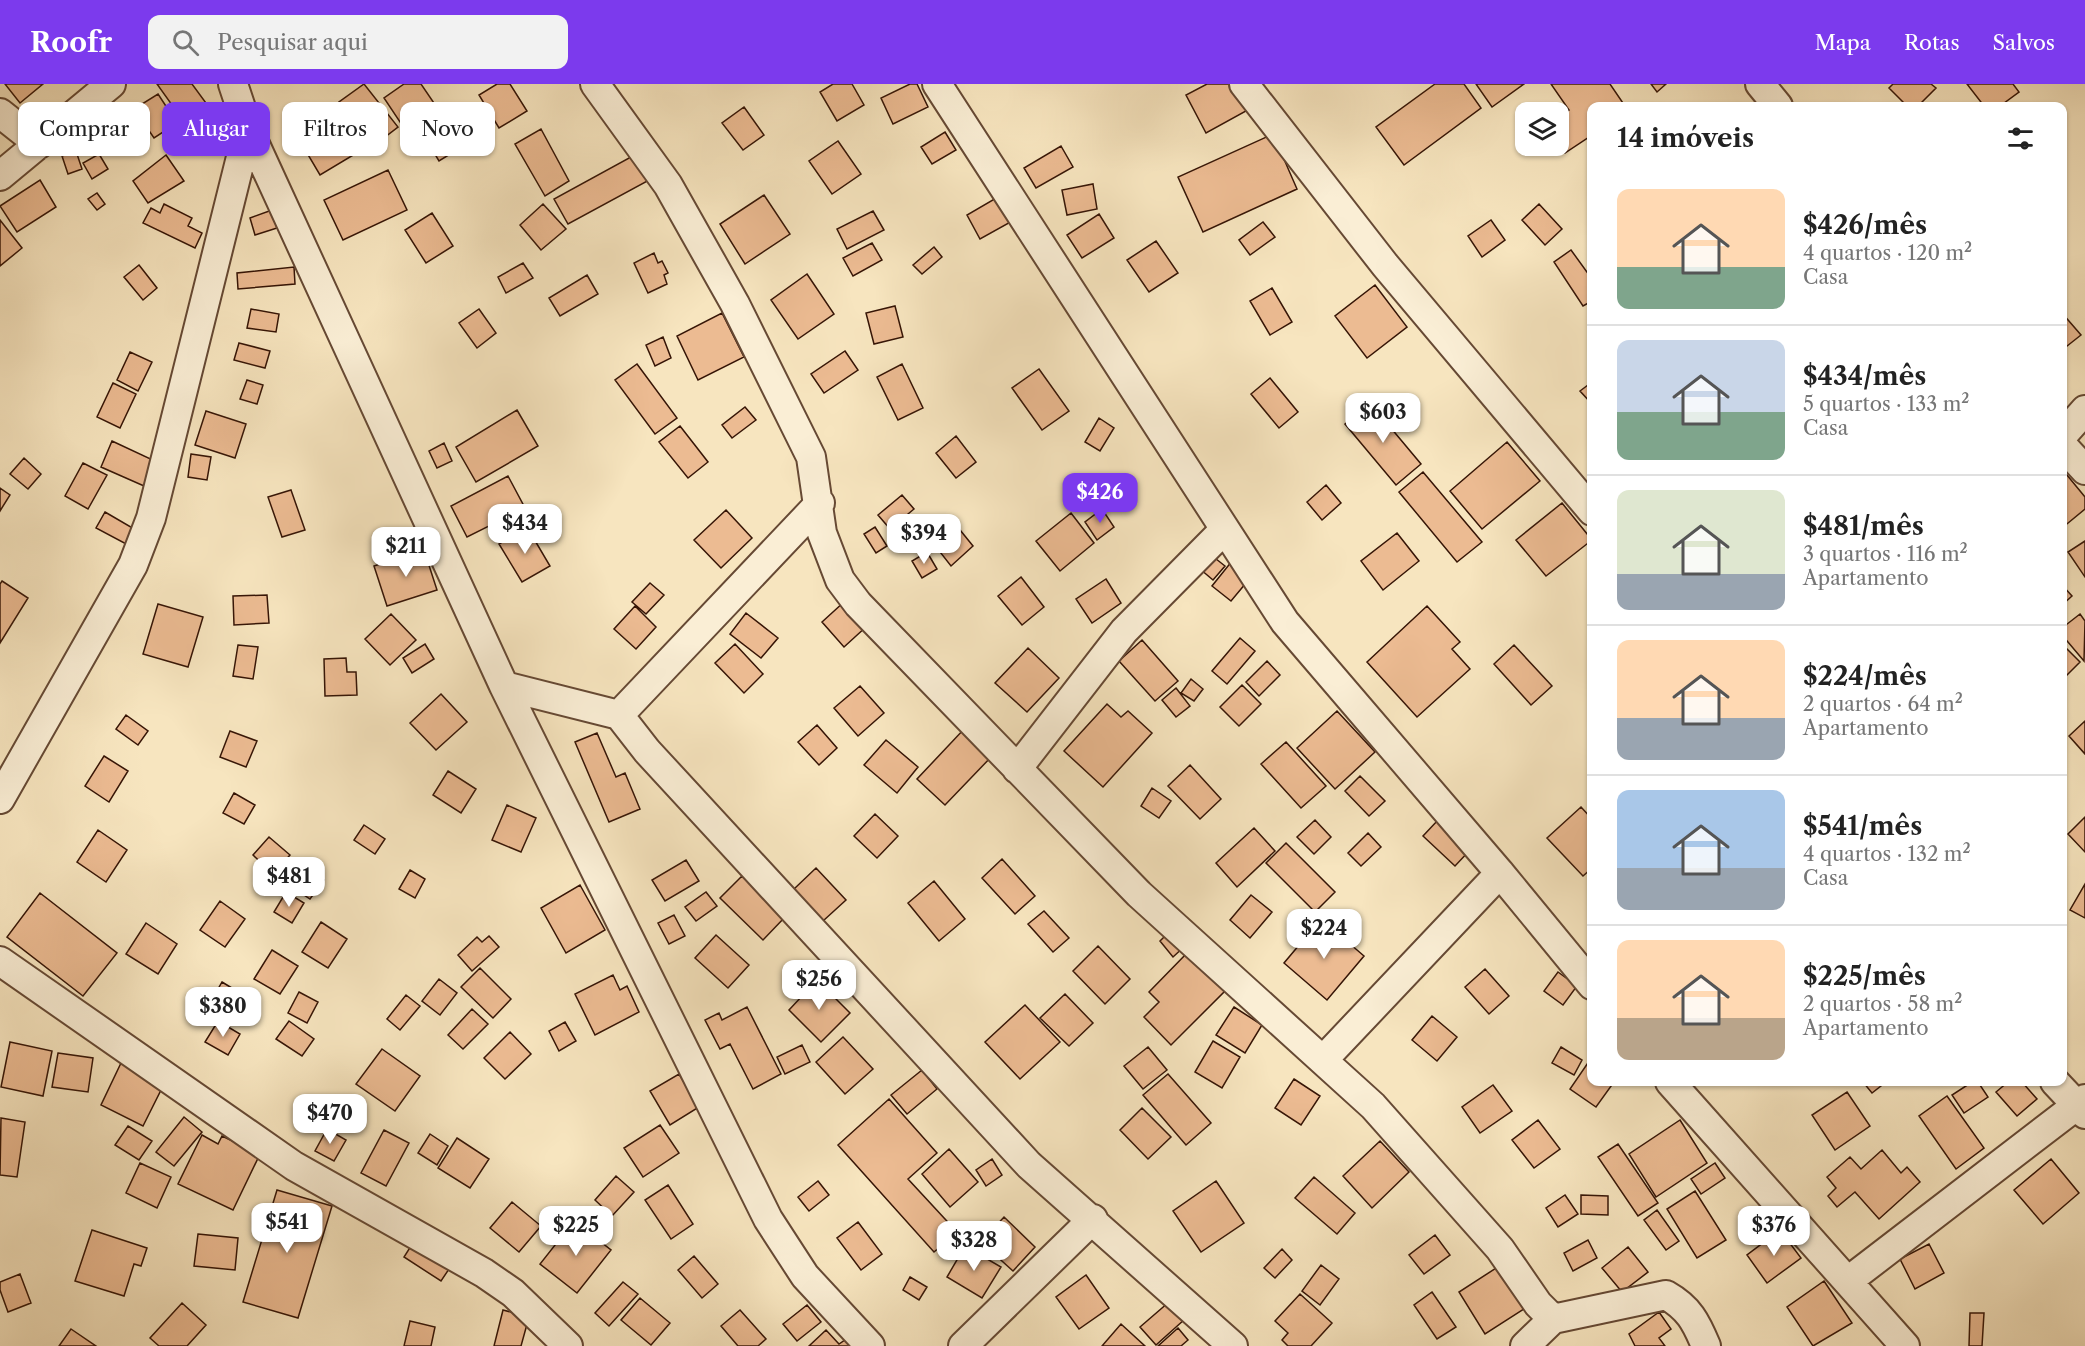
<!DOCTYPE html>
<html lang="pt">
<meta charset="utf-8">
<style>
:root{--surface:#fff;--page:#f2f2f2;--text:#222;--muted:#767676;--line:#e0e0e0;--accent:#7c3aed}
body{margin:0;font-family:"Libre Caslon Text",serif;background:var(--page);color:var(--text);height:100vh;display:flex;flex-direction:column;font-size:22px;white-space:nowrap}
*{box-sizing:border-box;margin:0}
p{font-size:20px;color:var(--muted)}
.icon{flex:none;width:33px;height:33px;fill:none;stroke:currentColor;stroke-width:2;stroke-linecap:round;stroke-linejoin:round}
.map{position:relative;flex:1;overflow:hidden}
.details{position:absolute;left:1587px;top:18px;width:480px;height:984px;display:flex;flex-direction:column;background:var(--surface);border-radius:12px;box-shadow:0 2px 4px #0004}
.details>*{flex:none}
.banner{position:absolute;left:18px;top:18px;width:570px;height:54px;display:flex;gap:12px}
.tools{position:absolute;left:1515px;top:18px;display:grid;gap:12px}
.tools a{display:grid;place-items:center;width:54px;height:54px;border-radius:12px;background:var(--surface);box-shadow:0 2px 4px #0004;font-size:30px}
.price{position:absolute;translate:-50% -51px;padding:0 14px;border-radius:12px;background:#fff;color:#222;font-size:20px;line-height:39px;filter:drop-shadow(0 2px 3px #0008)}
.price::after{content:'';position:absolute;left:50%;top:36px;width:18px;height:14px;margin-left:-9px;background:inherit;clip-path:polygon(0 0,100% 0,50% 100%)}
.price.active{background:var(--accent);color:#fff}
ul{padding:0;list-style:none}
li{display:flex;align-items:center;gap:18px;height:150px;padding:0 30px}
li+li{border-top:2px solid var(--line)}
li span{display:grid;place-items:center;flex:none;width:168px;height:120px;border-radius:12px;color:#555}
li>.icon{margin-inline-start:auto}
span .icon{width:72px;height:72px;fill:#fffc;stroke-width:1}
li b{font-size:26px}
h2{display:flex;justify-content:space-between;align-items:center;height:72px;padding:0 30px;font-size:26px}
.tag{padding:0 21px;border-radius:12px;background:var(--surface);box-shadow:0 2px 4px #0004;font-size:21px;line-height:54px}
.tag.active{background:var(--accent);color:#fff}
header{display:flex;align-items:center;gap:36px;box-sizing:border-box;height:84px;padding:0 30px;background:var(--accent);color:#fff}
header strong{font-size:28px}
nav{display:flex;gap:33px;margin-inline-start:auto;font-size:21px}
.search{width:420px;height:54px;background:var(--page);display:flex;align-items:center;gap:15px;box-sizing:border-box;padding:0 21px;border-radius:12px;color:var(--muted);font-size:22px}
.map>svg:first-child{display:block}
.building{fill:#ecbb92;stroke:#361506;stroke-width:1.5}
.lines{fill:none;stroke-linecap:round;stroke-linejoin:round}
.minor-casing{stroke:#664934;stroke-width:32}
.minor{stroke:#faeed5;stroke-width:28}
</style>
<header>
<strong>Roofr</strong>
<div class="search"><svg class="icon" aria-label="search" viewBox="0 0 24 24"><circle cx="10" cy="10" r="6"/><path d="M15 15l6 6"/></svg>Pesquisar aqui</div>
<nav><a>Mapa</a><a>Rotas</a><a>Salvos</a></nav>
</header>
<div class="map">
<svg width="2085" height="1262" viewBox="0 0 2085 1262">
<rect width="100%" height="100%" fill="#f7e5bf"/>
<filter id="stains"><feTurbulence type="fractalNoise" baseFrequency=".00333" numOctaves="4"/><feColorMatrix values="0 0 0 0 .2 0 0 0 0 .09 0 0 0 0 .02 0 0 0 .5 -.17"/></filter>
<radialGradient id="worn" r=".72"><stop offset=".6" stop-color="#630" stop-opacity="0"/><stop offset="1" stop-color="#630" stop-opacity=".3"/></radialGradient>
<path class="building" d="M5 0H43L20 19Z
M157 0H192L206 19 182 35Z
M364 0 398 43 372 63 339 18Z
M404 0H421L436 22 404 44 384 14Z
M497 0H510L527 27 499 44 479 11Z
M833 0H852L864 21 837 37 820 8Z
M910 0H917L928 23 893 40 881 14Z
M1207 0H1232L1246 27 1206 49 1186 11Z
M1435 0H1464L1481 24 1404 81 1376 43Z
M1476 0H1524L1492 23Z
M1551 0H1610L1625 22H1592V51L1565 69 1558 59V33L1569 26Z
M1651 0H1666L1657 8Z
M1893 0H1931L1936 4 1918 22H1907L1889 4Z
M1967 0H2013L2019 8 2000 22H1984Z
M158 10 177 39 154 54 134 25Z
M333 23 360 67 320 91 294 47Z
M744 23 764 51 743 66 722 39Z
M441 34 460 64 439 77 421 47Z
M541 45 569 97 545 112 515 60Z
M945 48 956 66 932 80 921 63Z
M1273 50 1297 105 1203 148 1178 93Z
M838 57 861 90 832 110 809 77Z
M1061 62 1073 83 1036 104 1024 84Z
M76 67 82 85 68 90 62 72Z
M640 68 653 94 568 140 554 115Z
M99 70 108 85 92 95 83 79Z
M166 71 184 97 148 119 133 97Z
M388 86 407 126 343 156 324 116Z
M40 96 56 123 17 148 0 122Z
M1093 100 1097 125 1067 131 1062 106Z
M97 109 105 120 97 126 88 115Z
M1003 110 1016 135 980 155 967 131Z
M764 111 790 150 745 180 720 140Z
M164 120 192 134 188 142 202 149 195 164 143 139 151 124 160 129Z
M543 120 566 145 541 166 520 141Z
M1539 120 1562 145 1545 161 1522 136Z
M272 126 277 144 255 151 250 134Z
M873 127 884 146 847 165 837 145Z
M432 129 453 162 426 179 405 146Z
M1099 130 1114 154 1082 174 1067 151Z
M0 136 22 164 0 182Z
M1491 136 1505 156 1482 173 1468 152Z
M1263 138 1275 153 1250 171 1239 156Z
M1156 157 1178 189 1149 208 1127 176Z
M872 159 882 176 853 192 843 174Z
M934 163 942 173 922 190 913 181Z
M1571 166 1592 195V217L1583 222 1554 178Z
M654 169 658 179 662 177 668 189 664 191 667 200 648 209 634 179Z
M523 179 533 194 506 209 498 193Z
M139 181 157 204 143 216 124 193Z
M294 183 295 200 238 205 237 189Z
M807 190 834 230 798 255 771 216Z
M587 191 598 210 560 232 549 214Z
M1375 201 1407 243 1367 274 1335 232Z
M1272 204 1292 238 1270 251 1250 217Z
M895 222 903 253 874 260 866 229Z
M251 225 279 230 276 248 247 244Z
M479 225 496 249 477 264 459 239Z
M722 229 744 273 698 296 677 252Z
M2062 229 2081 251 2062 266Z
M663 253 671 274 655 282 646 261Z
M239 259 270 267 265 284 234 276Z
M845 267 858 286 824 309 811 290Z
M130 268 152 278 138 307 117 296Z
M637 280 677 334 655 350 615 296Z
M902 280 923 324 898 336 877 293Z
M1039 285 1069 327 1042 346 1012 304Z
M1270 294 1298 328 1279 344 1251 310Z
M247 296 263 301 257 320 240 315Z
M1592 298V320L1580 307Z
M113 299 136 310 120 344 97 333Z
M1370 319 1421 380 1396 401 1345 340Z
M745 323 756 336 732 354 722 341Z
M517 326 538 362 476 398 456 363Z
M206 327 246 340 235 374 195 361Z
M1099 334 1114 344 1100 367 1085 358Z
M680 342 708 378 688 394 659 358Z
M956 352 976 378 956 394 936 369Z
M112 357 155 377 144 402 101 383Z
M1507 358 1540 397 1482 445 1450 407Z
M444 359 452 377 437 384 429 367Z
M191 370 211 373 207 396 188 393Z
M24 374 41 390 28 405 10 390Z
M83 379 107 391 88 425 65 412Z
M2062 385 2085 413V425L2062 444Z
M1423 388 1482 458 1457 478 1399 408Z
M508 392 525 424 467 453 451 422Z
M1326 401 1341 419 1322 436 1307 418Z
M0 404 10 411 0 427Z
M291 406 305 446 282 453 268 413Z
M902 411 914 425 890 445 878 431Z
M1562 419 1592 456 1546 492 1516 456Z
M1102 425 1114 443 1097 456 1085 438Z
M726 426 752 454 721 484 694 456Z
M105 428 136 446 128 461 96 444Z
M1071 429 1094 459 1060 487 1036 457Z
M956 441 973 462 951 482 933 459Z
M527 443 550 482 522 498 499 460Z
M875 443 887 462 876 469 864 450Z
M1397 449 1419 477 1383 506 1361 477Z
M2085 457V493L2068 468Z
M424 466 437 506 387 522 374 482Z
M927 468 937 485 922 494 912 477Z
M1211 471 1225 482 1213 496 1200 485Z
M1232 477 1251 493 1231 517 1212 502Z
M1021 493 1044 523 1022 541 998 512Z
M1106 495 1121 519 1092 539 1076 515Z
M2 497 28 514 0 559V500Z
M650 499 664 511 646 530 632 518Z
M2062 501 2072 512 2062 521Z
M267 511 269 539 234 541 233 512Z
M845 517 867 542 844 563 822 538Z
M158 520 203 533 188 583 143 570Z
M635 522 656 543 636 565 614 545Z
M1427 522 1460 558 1452 565 1470 585 1417 633 1367 578Z
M746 529 778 554 761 574 730 550Z
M391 530 416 556 390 581 365 555Z
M2080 530 2085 537 2084 577 2062 551V544Z
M1240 554 1255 567 1227 600 1212 587Z
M1142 556 1178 597 1155 617 1119 577Z
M425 560 434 575 412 589 403 574Z
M735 560 763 590 744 609 715 579Z
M2062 560 2080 578 2062 596Z
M238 561 258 563 253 595 233 592Z
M1514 561 1552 602 1531 621 1494 580Z
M1028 564 1059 594 1027 628 995 599Z
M346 574 347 588H356L357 611 325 612 324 575Z
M1267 577 1280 591 1259 612 1246 598Z
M1191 595 1203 605 1194 617 1181 609Z
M1242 601 1261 620 1239 642 1220 623Z
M860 602 884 629 858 652 834 624Z
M1176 604 1190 622 1176 633 1162 616Z
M441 610 467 638 436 666 410 639Z
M1107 620 1121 633 1128 627 1152 649 1103 703 1064 667Z
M1337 627 1375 668 1335 705 1297 664Z
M126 631 148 647 138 661 116 645Z
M2085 637V670L2069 652Z
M817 641 837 664 819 681 798 658Z
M965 644 993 671 945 721 917 695Z
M230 647 257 657 246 683 220 673Z
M597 649 616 693 625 689 640 725 609 738 575 658Z
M886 656 918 683 897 709 864 681Z
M1286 658 1326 702 1301 724 1261 680Z
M104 672 128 687 109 718 85 702Z
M1190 681 1221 715 1200 735 1168 702Z
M448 687 476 705 461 729 433 711Z
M1360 692 1385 717 1369 732 1345 707Z
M1152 704 1171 717 1159 734 1141 722Z
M234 709 255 721 244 740 223 729Z
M507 721 536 734 521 768 492 756Z
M1581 723 1592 735V784L1583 792 1547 754Z
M875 730 898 752 877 774 854 752Z
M2085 733V768L2068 750Z
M1315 736 1331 753 1314 770 1297 753Z
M1438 736 1470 766 1455 782 1423 752Z
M364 741 385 755 375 770 354 756Z
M1254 744 1275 767 1237 803 1216 779Z
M98 746 127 766 106 798 77 778Z
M1368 749 1381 763 1361 782 1348 769Z
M269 753 290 771 273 790 253 771Z
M1286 759 1335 808 1315 828 1266 779Z
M1002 775 1035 812 1015 830 982 794Z
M686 776 699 797 665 817 652 796Z
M303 781 324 796 310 815 289 801Z
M816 784 846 816 823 837 794 805Z
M410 786 425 795 415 814 399 805Z
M742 792 785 833 763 856 720 814Z
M934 797 965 835 939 857 908 819Z
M2085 800V834L2070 826Z
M580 801 605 846 566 869 541 824Z
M286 808 304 819 292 839 274 828Z
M706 808 717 822 696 837 685 823Z
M40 809 117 869 83 912 7 853Z
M1251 811 1272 828 1250 854 1230 836Z
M220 817 245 835 225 863 200 846Z
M1044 827 1069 854 1053 868 1028 840Z
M674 831 685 852 669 860 658 839Z
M1321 835 1364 872 1327 916 1284 879Z
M321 838 347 855 328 884 302 868Z
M146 839 177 860 158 890 126 870Z
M1172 845 1186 861 1173 873 1160 857Z
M716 851 749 881 728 904 695 874Z
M489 852 499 863 472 887 458 871 477 853 482 858Z
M1098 862 1130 895 1105 920 1073 887Z
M272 866 298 882 280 910 254 895Z
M1189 867 1233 899 1171 961 1144 933 1159 918 1149 908Z
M480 884 511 915 493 934 461 903Z
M1485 885 1509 912 1489 930 1465 903Z
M1558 888 1577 902 1563 921 1544 907Z
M613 891 620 906 627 902 639 928 595 951 575 910Z
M439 895 457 909 440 931 422 917Z
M817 896 850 929 821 958 789 926Z
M222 898 250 915 238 935 210 919Z
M299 908 318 918 307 939 288 929Z
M1065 910 1093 939 1069 962 1040 934Z
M406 911 420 922 400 946 387 935Z
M1025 921 1060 958 1020 995 985 958Z
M747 923 781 990 753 1005 730 960 720 965 705 936 719 929 722 936Z
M1234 923 1262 941 1245 969 1216 951Z
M472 925 488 940 463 965 448 951Z
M1432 932 1457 953 1437 977 1412 956Z
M218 937 240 950 228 971 205 958Z
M289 937 314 955 302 972 276 955Z
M565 938 576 957 559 967 549 947Z
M510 948 531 970 505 995 484 974Z
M843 953 873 985 845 1010 816 978Z
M1213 957 1240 973 1222 1004 1195 988Z
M10 958 52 967 43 1012 1 1003Z
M802 961 810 978 785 990 777 973Z
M1148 963 1167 986 1143 1005 1124 982Z
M1561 963 1582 976 1574 991 1552 979Z
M382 965 420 992 395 1027 356 1000Z
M58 969 93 974 88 1008 52 1003Z
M1592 973V998H1614L1596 1023 1570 1005Z
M121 979 164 1000 143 1042 101 1021Z
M922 986 937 1005 907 1030 891 1011Z
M679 990 699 1023 670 1041 650 1007Z
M1168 990 1211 1039 1186 1061 1143 1011Z
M1294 995 1320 1012 1301 1041 1275 1024Z
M1863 998H1886L1872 1009Z
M1972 998H1978L1988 1013 1964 1029 1952 1011Z
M2008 998H2022L2037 1015 2017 1032 1996 1008Z
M1493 1001 1512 1027 1480 1049 1462 1023Z
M1847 1008 1870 1042 1835 1066 1812 1031Z
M1947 1012 1984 1064 1956 1085 1919 1032Z
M889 1015 937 1069 908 1095 957 1148 934 1168 838 1061Z
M1142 1024 1171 1053 1148 1075 1120 1046Z
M184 1033 202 1048 174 1082 156 1068Z
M1 1034 25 1038 17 1093 0 1091Z
M1538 1036 1560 1065 1534 1084 1512 1056Z
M1680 1036 1707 1079 1656 1113 1629 1070Z
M660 1041 679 1069 643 1093 624 1064Z
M128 1042 152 1057 139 1076 115 1061Z
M327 1045 346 1056 334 1077 315 1067Z
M384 1046 409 1059 386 1102 361 1089Z
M430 1050 448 1062 437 1081 418 1069Z
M202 1051 218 1060 222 1052 260 1070 233 1126 178 1100Z
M457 1054 489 1075 470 1104 438 1084Z
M1380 1057 1409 1088 1372 1124 1343 1092Z
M1618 1060 1658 1119 1638 1132 1598 1073Z
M949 1065 978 1098 950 1123 922 1090Z
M1882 1066 1901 1089 1907 1083 1920 1098 1879 1135 1855 1108 1837 1123 1828 1112 1836 1104 1827 1093 1850 1073 1861 1085Z
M992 1075 1002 1091 986 1102 976 1086Z
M2051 1075 2079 1109 2043 1140 2014 1106Z
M140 1079 171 1093 157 1124 126 1109Z
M1715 1079 1725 1094 1701 1110 1691 1095Z
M616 1092 634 1108 612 1132 595 1116Z
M1314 1093 1355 1129 1337 1150 1295 1114Z
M818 1097 829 1111 809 1127 798 1113Z
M1216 1097 1244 1139 1201 1168 1173 1127Z
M668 1101 693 1140 671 1155 645 1116Z
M277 1106 332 1122 298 1234 243 1218Z
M1695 1107 1726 1156 1697 1174 1667 1125Z
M1565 1111 1578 1130 1558 1143 1546 1124Z
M1581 1111 1608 1112V1131L1581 1130Z
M512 1118 541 1142 519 1168 490 1144Z
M1657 1126 1679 1157 1666 1166 1644 1136Z
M1004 1133 1035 1163 1013 1187 981 1158Z
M574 1137 611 1166 577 1209 540 1180Z
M858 1138 882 1170 861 1186 837 1154Z
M92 1146 147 1164 141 1182 134 1180 124 1212 75 1197Z
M1780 1146 1801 1174 1767 1199 1747 1171Z
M198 1150 238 1154 235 1186 194 1182Z
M1435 1151 1450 1171 1424 1190 1409 1171Z
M416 1154 453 1179 441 1197 404 1173Z
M1588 1156 1597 1174 1573 1187 1564 1169Z
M1929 1160 1944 1189 1915 1205 1900 1175Z
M965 1162 1001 1183 982 1214 947 1193Z
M1628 1163 1648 1188 1622 1208 1602 1184Z
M1282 1165 1292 1176 1275 1194 1264 1184Z
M694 1172 718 1200 702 1214 678 1186Z
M1507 1177 1533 1219 1485 1250 1459 1208Z
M1321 1181 1339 1195 1320 1221 1302 1207Z
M20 1190 31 1219 8 1228 0 1206V1198Z
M1086 1191 1109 1224 1079 1245 1056 1213Z
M910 1193 927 1203 919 1216 903 1206Z
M1824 1197 1852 1239 1813 1262 1787 1223Z
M623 1198 638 1210 609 1242 595 1229Z
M1432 1208 1456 1243 1437 1255 1414 1221Z
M1300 1210 1332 1239 1311 1262H1288L1282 1256 1288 1249 1275 1237Z
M640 1214 670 1239 651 1261 621 1236Z
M1169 1218 1185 1235 1156 1261 1140 1243Z
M182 1219 206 1241 187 1262H159L150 1254Z
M807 1221 821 1238 797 1257 783 1240Z
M503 1226 529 1233 521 1262H494Z
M740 1226 766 1255 758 1262H738L721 1242Z
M1659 1228 1671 1245 1659 1254 1665 1262H1635L1629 1250Z
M1970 1229H1984L1982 1262H1969Z
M410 1237 435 1243 431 1262H404Z
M1121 1240 1145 1262H1102Z
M1178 1244 1188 1256 1181 1262H1158Z
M71 1245 96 1262H59Z
M826 1246 839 1260 845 1256 851 1262H809Z"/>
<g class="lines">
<defs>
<path id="minor" d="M233 0 248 45 504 602 768 1135 805 1192 870 1262
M595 0 668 101 735 220 811 373 822 449 840 496 858 520 1139 810 1373 1022 1500 1165 1538 1220 1553 1235 1666 1211C1689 1224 1696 1238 1706 1262
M937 0 1285 538 1500 789 1592 901
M1244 0 1385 181 1592 427
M1760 0 1778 22
M0 29 39 60
M0 92 111 0
M2062 352 2085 326
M2062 361 2085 386
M504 602 619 631 647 667 1029 1081 1233 1262
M619 631 820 419
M1017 685 1124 547 1224 446
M0 715 133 481 151 434 248 45
M0 877 294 1082 484 1189 513 1209 568 1262
M1323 976 1500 789
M1670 998 1905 1262
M2055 998 2085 1030
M1848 1197 2085 1015
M963 1262 1093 1135
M1525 1262 1553 1235"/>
</defs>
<use href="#minor" class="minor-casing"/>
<use href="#minor" class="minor"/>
</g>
<rect width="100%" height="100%" filter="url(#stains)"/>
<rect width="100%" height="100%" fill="url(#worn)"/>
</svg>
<div class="tools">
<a><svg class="icon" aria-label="layers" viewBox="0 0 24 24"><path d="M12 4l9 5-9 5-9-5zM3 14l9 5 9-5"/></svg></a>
</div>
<b class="price" style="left:1383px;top:360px">$603</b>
<b class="price active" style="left:1100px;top:440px">$426</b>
<b class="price" style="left:525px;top:471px">$434</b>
<b class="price" style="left:924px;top:481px">$394</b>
<b class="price" style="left:406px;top:494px">$211</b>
<b class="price" style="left:289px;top:824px">$481</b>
<b class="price" style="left:1324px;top:876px">$224</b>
<b class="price" style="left:819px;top:927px">$256</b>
<b class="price" style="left:223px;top:954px">$380</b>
<b class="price" style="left:330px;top:1061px">$470</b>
<b class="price" style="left:287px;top:1170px">$541</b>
<b class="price" style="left:576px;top:1173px">$225</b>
<b class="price" style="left:1774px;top:1173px">$376</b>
<b class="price" style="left:974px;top:1188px">$328</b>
<div class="banner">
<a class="tag">Comprar</a>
<a class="tag active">Alugar</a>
<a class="tag">Filtros</a>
<a class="tag">Novo</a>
</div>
<section class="details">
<h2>14 imóveis<svg class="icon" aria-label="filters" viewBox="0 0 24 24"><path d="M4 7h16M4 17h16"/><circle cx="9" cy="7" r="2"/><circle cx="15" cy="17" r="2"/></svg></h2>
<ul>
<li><span style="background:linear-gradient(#ffd9b3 65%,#7fa58c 0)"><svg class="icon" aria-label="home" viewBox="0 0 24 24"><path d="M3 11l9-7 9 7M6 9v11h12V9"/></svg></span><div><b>$426/mês</b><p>4 quartos · 120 m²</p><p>Casa</p></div></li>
<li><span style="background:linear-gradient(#c9d6e8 60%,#7fa58c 0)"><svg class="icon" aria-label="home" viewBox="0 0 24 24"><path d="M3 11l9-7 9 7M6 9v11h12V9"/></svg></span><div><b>$434/mês</b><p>5 quartos · 133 m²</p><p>Casa</p></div></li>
<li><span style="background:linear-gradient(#dfe7d0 70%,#9aa5b1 0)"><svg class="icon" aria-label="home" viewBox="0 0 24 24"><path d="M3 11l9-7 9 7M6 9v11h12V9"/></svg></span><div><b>$481/mês</b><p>3 quartos · 116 m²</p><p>Apartamento</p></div></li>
<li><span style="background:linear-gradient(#ffd9b3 65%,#9aa5b1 0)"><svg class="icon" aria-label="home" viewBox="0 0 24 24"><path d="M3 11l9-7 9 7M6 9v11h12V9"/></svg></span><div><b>$224/mês</b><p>2 quartos · 64 m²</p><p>Apartamento</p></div></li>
<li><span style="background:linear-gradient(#a9c7e8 65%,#9aa5b1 0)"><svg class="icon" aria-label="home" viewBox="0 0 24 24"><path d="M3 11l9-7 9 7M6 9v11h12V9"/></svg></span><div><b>$541/mês</b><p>4 quartos · 132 m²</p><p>Casa</p></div></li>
<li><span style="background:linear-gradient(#ffd9b3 65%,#b9a48a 0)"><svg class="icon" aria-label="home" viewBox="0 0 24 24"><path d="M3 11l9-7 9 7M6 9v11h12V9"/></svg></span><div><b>$225/mês</b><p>2 quartos · 58 m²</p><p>Apartamento</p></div></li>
</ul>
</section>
</div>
